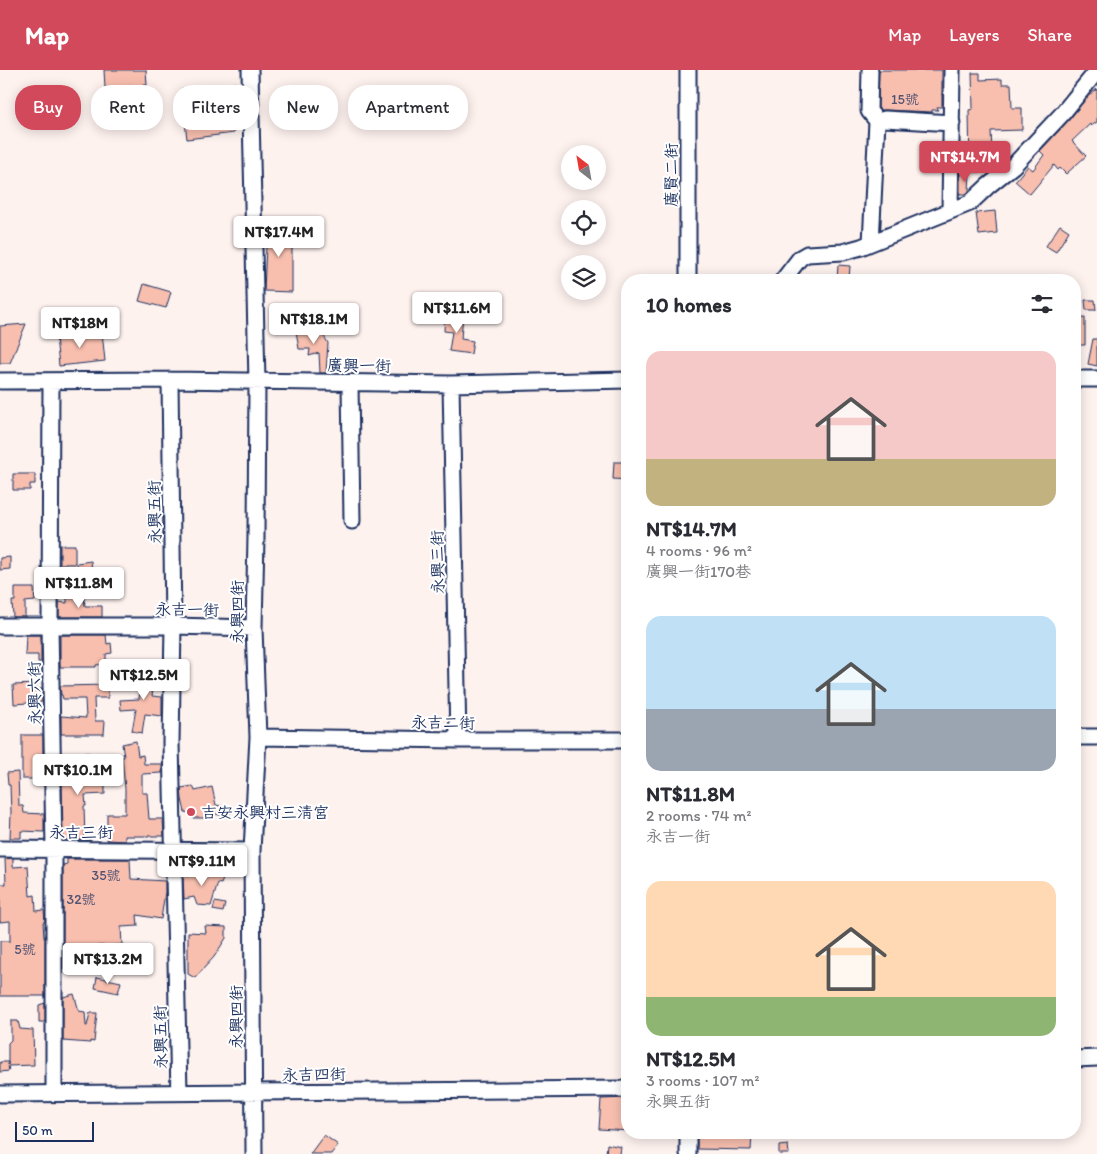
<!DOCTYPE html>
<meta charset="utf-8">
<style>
:root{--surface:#fff;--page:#f7f7f7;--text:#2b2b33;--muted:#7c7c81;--accent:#d1495b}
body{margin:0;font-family:Itim,"LXGW WenKai TC",sans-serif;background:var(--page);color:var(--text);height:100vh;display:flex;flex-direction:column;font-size:19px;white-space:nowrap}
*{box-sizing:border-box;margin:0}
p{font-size:16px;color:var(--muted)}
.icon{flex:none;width:28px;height:28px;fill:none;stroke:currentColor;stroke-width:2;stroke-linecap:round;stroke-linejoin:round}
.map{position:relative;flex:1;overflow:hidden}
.details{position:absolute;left:621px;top:204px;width:460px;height:865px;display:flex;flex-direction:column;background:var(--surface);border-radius:20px;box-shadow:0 2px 12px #0003}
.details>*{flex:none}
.guide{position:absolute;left:15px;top:15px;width:475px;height:45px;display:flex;gap:10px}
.needle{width:32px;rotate:329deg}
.controls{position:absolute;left:561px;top:75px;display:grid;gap:10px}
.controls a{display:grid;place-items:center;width:45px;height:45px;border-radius:50%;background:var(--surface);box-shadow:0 2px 12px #0003;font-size:25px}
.scale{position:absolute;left:15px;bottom:12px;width:79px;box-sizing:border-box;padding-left:5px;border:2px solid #1b2f5e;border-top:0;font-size:14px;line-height:18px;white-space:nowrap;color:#1b2f5e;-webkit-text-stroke:4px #fff;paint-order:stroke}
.price{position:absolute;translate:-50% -42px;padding:0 11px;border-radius:5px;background:#fff;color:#222;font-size:16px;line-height:32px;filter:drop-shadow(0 1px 2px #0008)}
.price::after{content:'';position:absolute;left:50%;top:30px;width:15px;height:11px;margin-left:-8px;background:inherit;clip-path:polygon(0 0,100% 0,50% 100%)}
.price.current{background:var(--accent);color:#fff}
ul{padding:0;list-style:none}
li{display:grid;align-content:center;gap:10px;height:265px;padding:0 25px}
li span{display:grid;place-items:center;height:155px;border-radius:15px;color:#555}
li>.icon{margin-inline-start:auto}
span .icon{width:90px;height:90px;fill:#fffc;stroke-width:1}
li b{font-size:21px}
h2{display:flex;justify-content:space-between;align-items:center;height:60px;padding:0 25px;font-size:21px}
.pill{padding:0 18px;border-radius:20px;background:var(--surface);box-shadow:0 2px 12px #0003;font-size:18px;line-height:45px}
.pill.current{background:var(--accent);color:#fff}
header{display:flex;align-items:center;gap:30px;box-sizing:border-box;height:70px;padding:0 25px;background:var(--accent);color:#fff}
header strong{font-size:24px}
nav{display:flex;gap:28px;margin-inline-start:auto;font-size:18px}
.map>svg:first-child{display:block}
.building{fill:#f8bfaf;stroke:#1b2f5e}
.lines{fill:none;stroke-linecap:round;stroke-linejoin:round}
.minor-casing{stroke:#1b2f5e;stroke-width:19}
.minor{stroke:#fff;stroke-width:15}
.poi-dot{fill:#d1495b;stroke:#fff;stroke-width:2}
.labels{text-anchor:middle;stroke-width:4;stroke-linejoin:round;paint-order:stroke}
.number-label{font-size:14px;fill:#525372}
.street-label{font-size:16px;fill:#1b2f5e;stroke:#fff}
.poi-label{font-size:16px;fill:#1b2f5e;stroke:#fff;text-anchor:start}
</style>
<header>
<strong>Map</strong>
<nav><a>Map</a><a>Layers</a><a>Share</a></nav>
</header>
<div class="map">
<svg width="1097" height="1084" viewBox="0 0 1097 1084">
<rect width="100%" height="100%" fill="#fef2ef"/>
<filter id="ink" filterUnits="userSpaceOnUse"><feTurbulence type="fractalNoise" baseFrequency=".02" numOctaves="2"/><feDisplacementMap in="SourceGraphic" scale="10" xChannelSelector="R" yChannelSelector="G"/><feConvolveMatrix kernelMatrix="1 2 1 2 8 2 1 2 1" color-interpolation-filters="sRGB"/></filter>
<g filter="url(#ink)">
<path class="building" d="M104 0H146L147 15 105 18Z
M879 0H942V37H937L938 40H932V42L886 40H881L878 38Z
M972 3H980V10L1002 9V14H1011L1012 38H1022V60L991 61 993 100 991 102H970L969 40 973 39Z
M236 13 234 63 187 69 181 19Z
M1097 19V52L1091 56 1090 54 1072 71 1086 86 1066 104 1060 98 1058 100 1054 95 1030 124 1015 111 1028 96 1033 100 1044 85 1040 81 1069 50 1088 26Z
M960 102H970L969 121 966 124H960Z
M995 141 997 163 979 165 976 143Z
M1060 155 1069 161 1056 182 1046 176Z
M263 156H296V176H292V222L264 221 266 176H264Z
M838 195 850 196 849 210H837Z
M144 214 171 222 166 238 139 231Z
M1085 230H1095L1096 240H1086Z
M445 243 463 244 461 269 473 271 471 284 449 281 452 262 444 261Z
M1085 248V275H1075V249Z
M26 254 10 293H0V256Z
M312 257 320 260 328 273 326 303H320L319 283 309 286 310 279H299L296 261Z
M102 262 105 291 59 296 56 267Z
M1093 269H1097V296L1088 294Z
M614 392H628V410L613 409Z
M13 404H35V414H30V420H13Z
M60 475H75V494H60Z
M10 487V499L0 500V488Z
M91 491 94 517 80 519 77 493Z
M15 518H34L35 531 25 532V547H13L12 531H15Z
M84 527 85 536H102V547H59V532L67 533V528Z
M26 565H41V592H38V585H25Z
M60 565H106L107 574 111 573 112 583 106 584V594L96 595V597H60Z
M143 597 156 599 152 626 162 627V646L145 644 142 663 132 661 136 639 121 640 120 630 139 629Z
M36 614V619H42V632L14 634 13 615Z
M108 615V628H94L95 651H105L104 664H61V646L86 648 85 629H63L62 625H61L60 616Z
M22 665H43V709H22Z
M136 671 138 686 143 685 144 694H162V703L142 704V723H147L149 749H163L164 766H125V771L107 770V744H125V719L122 687H124L122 674Z
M73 683H89L90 702H96V711L105 710V724L85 725 86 736H84L85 769H90V770H63L62 711H66V694L73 693Z
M18 702 19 736H23L24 743 44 744V762L21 761V768H10L11 743 10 715H8L7 703Z
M193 716 195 721 212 717 216 735 231 738 229 747 206 742V748H192V744L185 742 182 729 181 718Z
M13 788V797L28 796 30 826 35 825 36 841 44 840 45 852H43L44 868H45V926H0V871H10V851L0 852V814H6L5 789Z
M67 789H130L131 809 165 811V822L161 849 137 845 138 856 121 857 122 875 97 876V889H82V897L63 898V795L67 794Z
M211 799 225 804 221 814 218 813 211 836 197 835 194 827 184 829 183 807 202 803 209 805Z
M215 832 225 834 223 842 213 840Z
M205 856 226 857V868L214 887 195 908 188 904V862L206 863Z
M97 907 121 912 118 923 95 918Z
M74 924 79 941 85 942 86 956H87L90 943H97L94 972 90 971V973L63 971V927Z
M45 933V952H39V935Z
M11 951H18L20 959 33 960 34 995 8 996 9 1001 0 1002V992H8V995V973L11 970Z
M628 1028V1061L599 1059 601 1029Z
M697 1063 752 1065 751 1080 697 1079Z
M324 1065 338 1075 331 1084H310Z
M607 1074 621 1077 620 1084H606Z
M788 1075 789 1084H779V1076Z"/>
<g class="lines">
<defs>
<path id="minor" d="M250 0 257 312 256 467 254 558 258 667 252 781 254 1084
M688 0V210
M870 0 869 41 877 51 871 173
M877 51 885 49 952 53
M950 141 952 0
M783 210 800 188 807 184 843 182 861 177 970 133 988 116 1013 96 1062 44 1097 1
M1075 309H1097
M170 310 173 556 171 673 179 1023
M0 311 170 310 451 314 628 310
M51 311 50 556 54 779V1024
M350 313 352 451
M451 314 458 670
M0 556H173L254 558
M258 667 458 670H628
M1075 667H1097
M0 779 252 781
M1075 989 1097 988
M0 1024 628 1019
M688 1062V1084"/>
</defs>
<use href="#minor" class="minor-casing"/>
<use href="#minor" class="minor"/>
</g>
</g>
<circle class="poi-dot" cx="191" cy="742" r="5"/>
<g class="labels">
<g class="number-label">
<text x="905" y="34">15號</text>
<text x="106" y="810">35號</text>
<text x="81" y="834">32號</text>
<text x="25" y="884">5號</text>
</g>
<g class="street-label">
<text transform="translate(671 105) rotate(-90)" y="6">廣賢二街</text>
<text transform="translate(359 295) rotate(1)" y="6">廣興一街</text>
<text transform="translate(154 442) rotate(-91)" y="6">永興五街</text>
<text transform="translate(437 492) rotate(-91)" y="6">永興三街</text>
<text transform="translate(187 539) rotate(1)" y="6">永吉一街</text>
<text transform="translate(237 542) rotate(-90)" y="6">永興四街</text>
<text transform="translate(34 623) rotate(-91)" y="6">永興六街</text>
<text transform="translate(443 652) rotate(1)" y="6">永吉二街</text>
<text x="81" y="768">永吉三街</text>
<text transform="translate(236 947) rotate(-90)" y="6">永興四街</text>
<text transform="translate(160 967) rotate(-91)" y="6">永興五街</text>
<text transform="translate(314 1004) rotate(-1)" y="6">永吉四街</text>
</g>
<g class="poi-label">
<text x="201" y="748">吉安永興村三清宮</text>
</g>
</g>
</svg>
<div class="controls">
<a><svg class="needle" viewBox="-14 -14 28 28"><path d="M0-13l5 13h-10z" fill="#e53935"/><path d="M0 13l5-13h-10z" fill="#7c7c81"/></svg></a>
<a><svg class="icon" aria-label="locate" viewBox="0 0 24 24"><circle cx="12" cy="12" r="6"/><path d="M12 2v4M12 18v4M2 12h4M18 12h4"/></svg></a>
<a><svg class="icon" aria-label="layers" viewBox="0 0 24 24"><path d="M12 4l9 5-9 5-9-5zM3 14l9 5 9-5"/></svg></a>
</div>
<div class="scale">50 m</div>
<b class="price current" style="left:965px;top:113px">NT$14.7M</b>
<b class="price" style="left:279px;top:188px">NT$17.4M</b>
<b class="price" style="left:457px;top:264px">NT$11.6M</b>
<b class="price" style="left:314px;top:275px">NT$18.1M</b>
<b class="price" style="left:80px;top:279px">NT$18M</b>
<b class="price" style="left:79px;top:539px">NT$11.8M</b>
<b class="price" style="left:144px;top:631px">NT$12.5M</b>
<b class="price" style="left:78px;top:726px">NT$10.1M</b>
<b class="price" style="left:202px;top:817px">NT$9.11M</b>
<b class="price" style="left:108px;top:915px">NT$13.2M</b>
<div class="guide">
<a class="pill current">Buy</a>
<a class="pill">Rent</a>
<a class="pill">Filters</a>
<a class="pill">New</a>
<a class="pill">Apartment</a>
</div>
<section class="details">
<h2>10 homes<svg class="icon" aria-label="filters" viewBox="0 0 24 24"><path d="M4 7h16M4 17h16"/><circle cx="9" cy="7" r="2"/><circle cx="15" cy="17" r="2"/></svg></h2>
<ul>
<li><span style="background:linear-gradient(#f6c9c9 70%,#c2b280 0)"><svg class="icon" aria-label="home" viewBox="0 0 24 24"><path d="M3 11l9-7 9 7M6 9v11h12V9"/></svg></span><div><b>NT$14.7M</b><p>4 rooms · 96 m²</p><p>廣興一街170巷</p></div></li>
<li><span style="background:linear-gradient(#bfe0f5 60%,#9aa5b1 0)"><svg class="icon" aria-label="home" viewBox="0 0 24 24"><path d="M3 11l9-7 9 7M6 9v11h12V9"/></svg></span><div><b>NT$11.8M</b><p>2 rooms · 74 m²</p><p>永吉一街</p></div></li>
<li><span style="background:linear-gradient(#ffd9b3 75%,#8fb573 0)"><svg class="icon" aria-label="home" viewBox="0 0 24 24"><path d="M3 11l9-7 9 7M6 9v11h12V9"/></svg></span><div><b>NT$12.5M</b><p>3 rooms · 107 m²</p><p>永興五街</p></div></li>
</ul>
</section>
</div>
